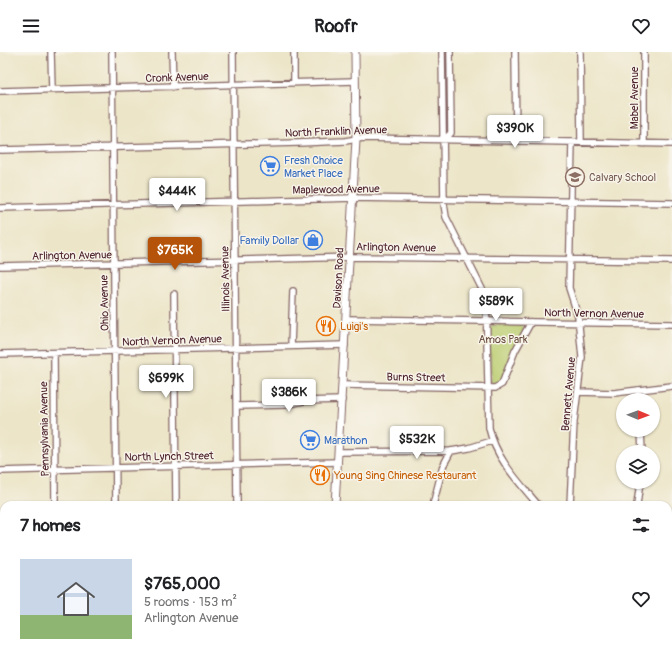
<!DOCTYPE html>
<meta charset="utf-8">
<style>
:root{--surface:#fff;--page:#f6f6f6;--text:#202124;--muted:#757577;--line:#e0e0e0;--accent:#b45309}
body{margin:0;font-family:Pangolin,sans-serif;background:var(--page);color:var(--text);height:100vh;display:flex;flex-direction:column;font-size:15px;white-space:nowrap}
*{box-sizing:border-box;margin:0}
p{font-size:13px;color:var(--muted)}
.icon{flex:none;width:22px;height:22px;fill:none;stroke:currentColor;stroke-width:2;stroke-linecap:round;stroke-linejoin:round}
.map{position:relative;flex:1;overflow:hidden}
.panel{position:absolute;left:0px;top:449px;width:672px;height:156px;display:flex;flex-direction:column;background:var(--surface);border-radius:12px 12px 0 0;box-shadow:0 1px 3px #0004}
.panel>*{flex:none}
.needle{width:26px;rotate:91deg}
.tools{position:absolute;left:616px;top:341px;display:grid;gap:8px}
.tools a{display:grid;place-items:center;width:44px;height:44px;border-radius:50%;background:var(--surface);box-shadow:0 1px 3px #0004;font-size:20px}
.price{position:absolute;translate:-50% -34px;padding:0 9px;border-radius:4px;background:#fff;color:#222;font-size:13px;line-height:26px;filter:drop-shadow(0 1px 2px #0008)}
.price::after{content:'';position:absolute;left:50%;top:24px;width:12px;height:9px;margin-left:-6px;background:inherit;clip-path:polygon(0 0,100% 0,50% 100%)}
.price.active{background:var(--accent);color:#fff}
ul{padding:0;list-style:none}
li{display:flex;align-items:center;gap:12px;height:100px;padding:0 20px}
li+li{border-top:1px solid var(--line)}
li span{display:grid;place-items:center;flex:none;width:112px;height:80px;border-radius:0px;color:#555}
li>.icon{margin-inline-start:auto}
span .icon{width:48px;height:48px;fill:#fffc;stroke-width:1}
li b{font-size:17px}
h2{display:flex;justify-content:space-between;align-items:center;height:48px;padding:0 20px;font-size:17px}
header{display:flex;justify-content:space-between;align-items:center;height:52px;padding:0 20px;background:var(--surface);font-size:18px;font-weight:700}
.map>svg:first-child{display:block}
.green{fill:#bbcd71;stroke:#82764e}
.lines{fill:none;stroke-linecap:round;stroke-linejoin:round}
.minor-casing{stroke:#836462;stroke-width:8}
.major-casing{stroke:#836462;stroke-width:9}
.minor{stroke:#fff;stroke-width:5.5}
.major{stroke:#fff;stroke-width:7}
.labels{text-anchor:middle;stroke-width:3;stroke-linejoin:round;paint-order:stroke}
.street-label{font-size:11px;fill:#4a1f2b;stroke:#f7f3e8}
.shop-label{font-size:11px;fill:#366cbe;stroke:#f7f3e8;text-anchor:start}
.education-label{font-size:11px;fill:#785e54;stroke:#f7f3e8;text-anchor:start}
.food-label{font-size:11px;fill:#c56008;stroke:#f7f3e8;text-anchor:start}
.park-label{font-size:11px;fill:#664a3c;stroke:#f7f3e8}
</style>
<header><svg class="icon" aria-label="menu" viewBox="0 0 24 24"><path d="M4 6h16M4 12h16M4 18h16"/></svg>Roofr<svg class="icon" aria-label="heart" viewBox="0 0 24 24"><path d="M12 20l-8-8c-3-5 5-10 8-4 3-6 11-1 8 4z"/></svg></header>
<div class="map">
<svg width="672" height="605" viewBox="0 0 672 605">
<rect width="100%" height="100%" fill="#f7f3e8"/>
<filter id="ink" filterUnits="userSpaceOnUse"><feTurbulence type="fractalNoise" baseFrequency=".025" numOctaves="2"/><feDisplacementMap in="SourceGraphic" scale="8" xChannelSelector="R" yChannelSelector="G"/><feConvolveMatrix kernelMatrix="1 2 1 2 8 2 1 2 1" color-interpolation-filters="sRGB"/></filter>
<filter id="wash" filterUnits="userSpaceOnUse"><feTurbulence type="fractalNoise" baseFrequency=".012" numOctaves="4" result="noise"/><feDisplacementMap in="SourceGraphic" scale="16" xChannelSelector="R" yChannelSelector="G"/><feGaussianBlur stdDeviation="0.9" result="paint"/><feColorMatrix in="noise" values="0 0 0 0 0 0 0 0 0 0 0 0 0 0 0 0 0 1.4 0 .05"/><feComposite in="paint" operator="in"/></filter>
<g filter="url(#wash)">
<rect width="100%" height="100%" fill="#ece5c8"/>
<path class="green" d="M494 273H521L524 277 501 328 498 331 493 333 491 330 489 279 492 274Z"/>
</g>
<g filter="url(#ink)">
<g class="lines">
<defs>
<path id="minor" d="M51 0 52 38
M112 0 116 453
M172 0 173 35
M233 0 237 453
M294 0V30
M442 0 444 152 446 165 486 245 489 376C496 407 518 429 538 453
M515 0 516 89
M580 0 581 90
M0 39 355 29
M444 88 451 81 450 0
M644 92V0
M0 98 298 91 345 89 363 86 672 92
M0 156 353 146 672 151
M0 214 356 205 672 209
M174 242 176 453
M347 267 672 272
M291 294 293 239
M54 301 55 453
M0 302 345 293
M343 333 495 336 502 332 515 299 531 270
M638 338 640 348
M579 340 614 341 672 334
M236 354 286 353 303 349 342 348
M641 378 642 400
M339 400 451 399 469 396 492 389
M0 419 338 410
M433 453 443 414 451 399
M570 453 574 369 582 305 578 264 569 236 572 90
M637 453 640 430
M668 478H672
M0 521H4
M668 544H672
M668 598 672 580
M56 601V605
M116 601V605
M177 601V605
M238 601V605
M394 605V601
M556 605V601
M667 605 668 601"/>
<path id="major" d="M335 453 356 88 355 0
M326 605V601"/>
</defs>
<use href="#minor" class="minor-casing"/>
<use href="#major" class="major-casing"/>
<use href="#minor" class="minor"/>
<use href="#major" class="major"/>
</g>
</g>
<defs>
<symbol id="supermarket-ring" viewBox="-11 -11 22 22"><circle r="9.5" fill="#f7f3e8" stroke="#3f7fe0" stroke-width="1.5"/><path d="M-6-5.5h2.5l.6 2H6L4.5 2H-2.5L-4.4-4H-6ZM-1.5 3.2a1.3 1.3 0 1 0 .1 0ZM3 3.2a1.3 1.3 0 1 0 .1 0Z" fill="#3f7fe0"/></symbol>
<symbol id="school-ring" viewBox="-11 -11 22 22"><circle r="9.5" fill="#f7f3e8" stroke="#8d6e63" stroke-width="1.5"/><path d="M0-5L7-2L0 1L-7-2ZM-4 1L0 2.5L4 1V4Q0 6-4 4Z" fill="#8d6e63"/></symbol>
<symbol id="shop-ring" viewBox="-11 -11 22 22"><circle r="9.5" fill="#f7f3e8" stroke="#3f7fe0" stroke-width="1.5"/><path d="M-5-2.5h2.3a2.7 3.5 0 0 1 5.4 0H5L5.5 6h-11ZM-1.5-2.5h3a1.5 2.3 0 0 0-3 0Z" fill="#3f7fe0"/></symbol>
<symbol id="restaurant-ring" viewBox="-11 -11 22 22"><circle r="9.5" fill="#f7f3e8" stroke="#e8710a" stroke-width="1.5"/><path d="M-5-6h1v4h1v-4h1v4h1v-4h1v5L-1.5 .5V6h-2V.5L-5-1ZM5-6V6H3V1.5H1.5Q1.5-4 5-6Z" fill="#e8710a"/></symbol>
</defs>
<g fill-rule="evenodd">
<use href="#supermarket-ring" x="259" y="103" width="22" height="22"/>
<use href="#school-ring" x="564" y="114" width="22" height="22"/>
<use href="#shop-ring" x="302" y="177" width="22" height="22"/>
<use href="#restaurant-ring" x="315" y="263" width="22" height="22"/>
<use href="#supermarket-ring" x="299" y="377" width="22" height="22"/>
<use href="#restaurant-ring" x="309" y="412" width="22" height="22"/>
</g>
<g class="labels">
<g class="street-label">
<text transform="translate(177 25) rotate(-2)" y="4">Cronk Avenue</text>
<text transform="translate(634 46) rotate(-90)" y="4">Mabel Avenue</text>
<text transform="translate(336 79) rotate(-2)" y="4">North Franklin Avenue</text>
<text transform="translate(336 137) rotate(-1)" y="4">Maplewood Avenue</text>
<text transform="translate(396 195) rotate(1)" y="4">Arlington Avenue</text>
<text transform="translate(72 203) rotate(-1)" y="4">Arlington Avenue</text>
<text transform="translate(338 226) rotate(-87)" y="4">Davison Road</text>
<text transform="translate(225 227) rotate(-91)" y="4">Illinois Avenue</text>
<text transform="translate(104 251) rotate(-91)" y="4">Ohio Avenue</text>
<text transform="translate(594 261) rotate(1)" y="4">North Vernon Avenue</text>
<text transform="translate(172 288) rotate(-2)" y="4">North Vernon Avenue</text>
<text transform="translate(416 325) rotate(1)" y="4">Burns Street</text>
<text transform="translate(568 342) rotate(-85)" y="4">Bennett Avenue</text>
<text transform="translate(44 377) rotate(-91)" y="4">Pennsylvania Avenue</text>
<text transform="translate(169 404) rotate(-1)" y="4">North Lynch Street</text>
</g>
<g class="shop-label">
<text x="284" y="112">Fresh Choice<tspan x="284" dy="13">Market Place</tspan></text>
<text x="299" y="192" text-anchor="end">Family Dollar</text>
<text x="324" y="392">Marathon</text>
</g>
<g class="education-label">
<text x="589" y="129">Calvary School</text>
</g>
<g class="food-label">
<text x="340" y="278">Luigi's</text>
<text x="334" y="427">Young Sing Chinese Restaurant</text>
</g>
<g class="park-label">
<text x="503" y="291">Amos Park</text>
</g>
</g>
</svg>
<div class="tools">
<a><svg class="needle" viewBox="-14 -14 28 28"><path d="M0-13l5 13h-10z" fill="#e53935"/><path d="M0 13l5-13h-10z" fill="#757577"/></svg></a>
<a><svg class="icon" aria-label="layers" viewBox="0 0 24 24"><path d="M12 4l9 5-9 5-9-5zM3 14l9 5 9-5"/></svg></a>
</div>
<b class="price" style="left:515px;top:97px">$390K</b>
<b class="price" style="left:177px;top:160px">$444K</b>
<b class="price active" style="left:175px;top:219px">$765K</b>
<b class="price" style="left:496px;top:270px">$589K</b>
<b class="price" style="left:166px;top:347px">$699K</b>
<b class="price" style="left:289px;top:361px">$386K</b>
<b class="price" style="left:417px;top:408px">$532K</b>
<section class="panel">
<h2>7 homes<svg class="icon" aria-label="filters" viewBox="0 0 24 24"><path d="M4 7h16M4 17h16"/><circle cx="9" cy="7" r="2"/><circle cx="15" cy="17" r="2"/></svg></h2>
<ul>
<li><span style="background:linear-gradient(#c9d6e8 70%,#8fb573 0)"><svg class="icon" aria-label="home" viewBox="0 0 24 24"><path d="M3 11l9-7 9 7M6 9v11h12V9"/></svg></span><div><b>$765,000</b><p>5 rooms · 153 m²</p><p>Arlington Avenue</p></div><svg class="icon" aria-label="heart" viewBox="0 0 24 24"><path d="M12 20l-8-8c-3-5 5-10 8-4 3-6 11-1 8 4z"/></svg></li>
</ul>
</section>
</div>
